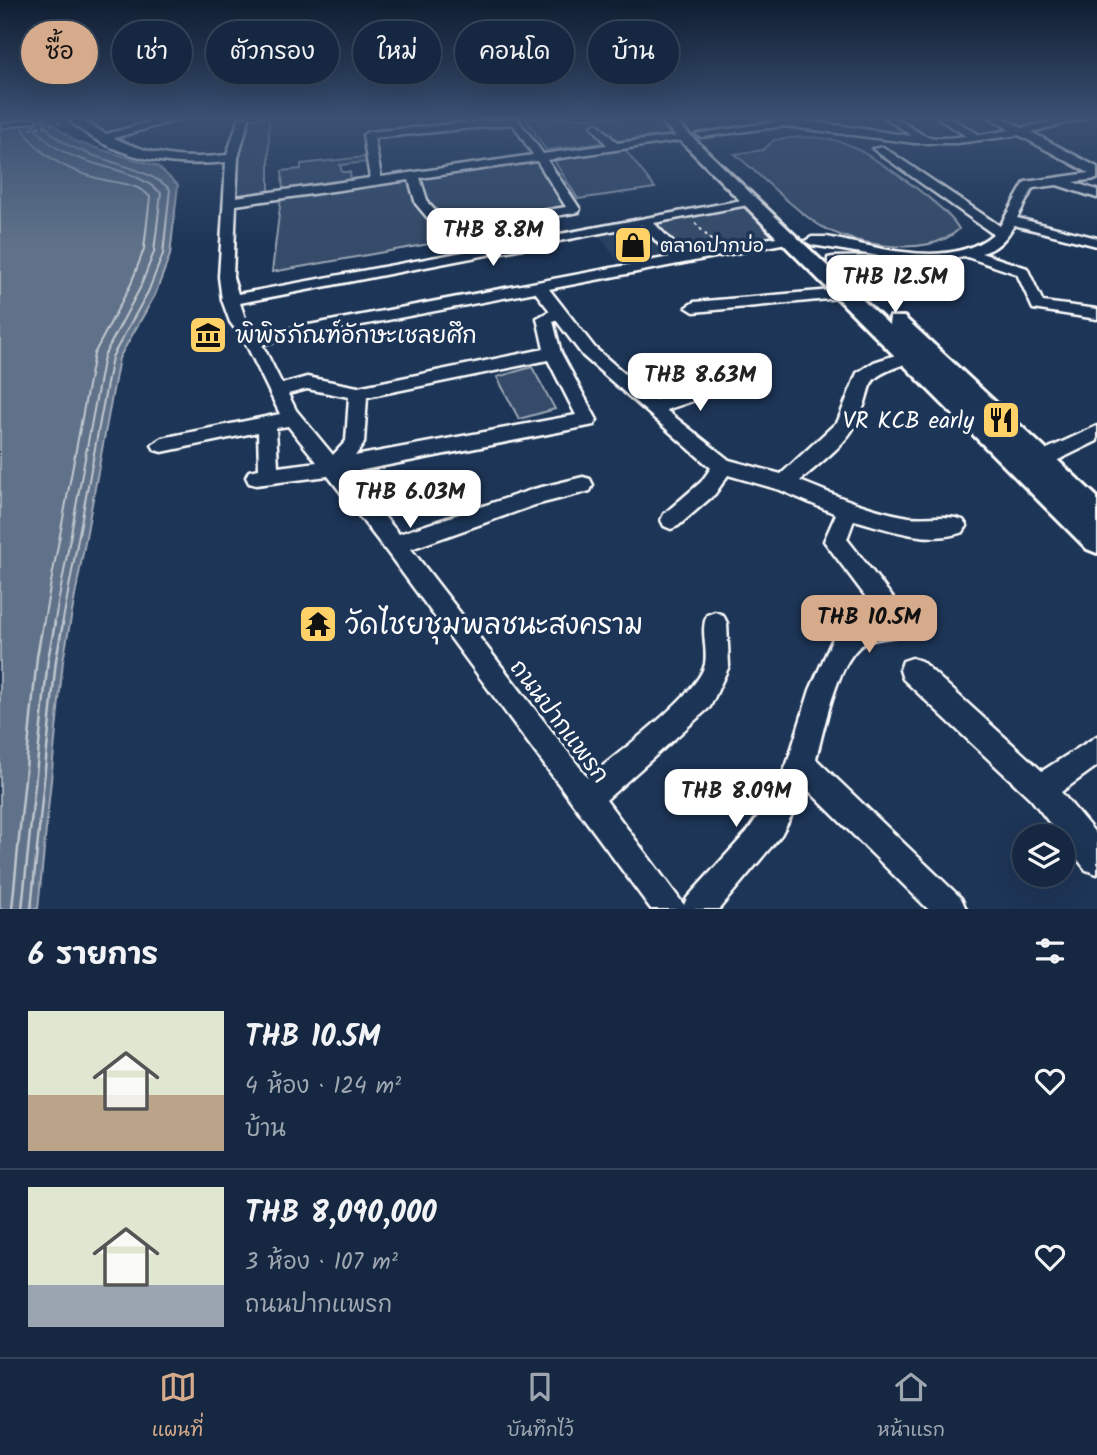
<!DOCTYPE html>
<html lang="th">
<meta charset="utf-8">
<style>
:root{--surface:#162841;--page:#23344c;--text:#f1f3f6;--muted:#9ea6b1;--line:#35445a;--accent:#d6ab8b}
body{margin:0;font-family:Kalam,"Playpen Sans Thai",sans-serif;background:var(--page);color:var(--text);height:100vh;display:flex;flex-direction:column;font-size:26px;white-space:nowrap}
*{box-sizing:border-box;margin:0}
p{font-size:23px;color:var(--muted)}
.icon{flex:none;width:38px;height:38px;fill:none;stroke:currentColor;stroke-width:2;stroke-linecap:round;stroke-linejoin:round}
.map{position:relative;height:909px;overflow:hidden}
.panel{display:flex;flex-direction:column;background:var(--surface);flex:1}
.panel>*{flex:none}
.banner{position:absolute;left:21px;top:21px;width:700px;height:63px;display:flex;gap:14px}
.fabs{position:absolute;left:1012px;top:824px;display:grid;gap:14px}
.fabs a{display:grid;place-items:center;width:63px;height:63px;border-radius:50%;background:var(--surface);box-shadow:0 7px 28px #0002,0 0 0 2px var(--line);font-size:35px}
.price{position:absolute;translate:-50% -60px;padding:0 16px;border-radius:14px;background:#fff;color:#222;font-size:23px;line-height:46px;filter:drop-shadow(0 2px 4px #0008)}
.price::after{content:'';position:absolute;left:50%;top:42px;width:21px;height:16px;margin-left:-10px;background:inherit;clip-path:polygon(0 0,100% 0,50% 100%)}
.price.active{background:var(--accent);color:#111}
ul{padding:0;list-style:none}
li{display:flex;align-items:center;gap:21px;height:175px;padding:0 28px}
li+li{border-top:2px solid var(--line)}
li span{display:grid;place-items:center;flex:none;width:196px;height:140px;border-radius:0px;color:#555}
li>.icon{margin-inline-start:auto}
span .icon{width:84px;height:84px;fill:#fffc;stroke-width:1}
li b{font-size:30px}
h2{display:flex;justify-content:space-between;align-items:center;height:84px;padding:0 28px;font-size:30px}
.tag{padding:0 24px;border-radius:32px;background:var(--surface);box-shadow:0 7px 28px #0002,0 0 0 2px var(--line);font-size:24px;line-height:63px}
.tag.active{background:var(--accent);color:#111}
.tabs{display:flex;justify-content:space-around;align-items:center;height:98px;border-top:2px solid var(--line);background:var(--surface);font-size:19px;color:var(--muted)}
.tabs a{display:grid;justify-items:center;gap:4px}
.tabs .active{color:var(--accent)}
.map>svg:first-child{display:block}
.built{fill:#2a4161}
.green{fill:#364b69;stroke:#9aa5b4;stroke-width:2}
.water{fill:#617289;stroke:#a0aab8;stroke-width:2}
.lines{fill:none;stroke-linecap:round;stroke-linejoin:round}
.shore-far1{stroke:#c0c7d0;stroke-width:2}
.shore{stroke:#c0c7d0;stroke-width:2.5}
.minor-casing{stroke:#fff;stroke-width:5}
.major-casing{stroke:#fff;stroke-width:6}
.path{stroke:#fff;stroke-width:2;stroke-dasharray:3.5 3.5;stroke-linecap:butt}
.minor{fill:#1d3557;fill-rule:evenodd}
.major{fill:#1d3557;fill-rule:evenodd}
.shaded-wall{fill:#344155;stroke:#fff;stroke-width:2}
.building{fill:#4a5d79;stroke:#fff;stroke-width:2}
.labels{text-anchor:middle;stroke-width:7;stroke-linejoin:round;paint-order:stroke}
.far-poi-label{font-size:19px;fill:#fff;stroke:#1d3557;text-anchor:start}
.poi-label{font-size:23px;fill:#fff;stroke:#1d3557;text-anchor:start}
.street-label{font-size:23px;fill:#fff;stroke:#1d3557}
.near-poi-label{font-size:28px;fill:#fff;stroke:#1d3557;text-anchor:start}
</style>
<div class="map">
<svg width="1097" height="909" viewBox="0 0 1097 909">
<rect width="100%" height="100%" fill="#1d3557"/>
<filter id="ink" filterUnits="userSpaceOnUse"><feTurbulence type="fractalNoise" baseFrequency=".0143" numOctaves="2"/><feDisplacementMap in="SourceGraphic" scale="14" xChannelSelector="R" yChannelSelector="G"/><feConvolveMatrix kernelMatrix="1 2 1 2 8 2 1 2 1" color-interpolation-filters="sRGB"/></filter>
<g filter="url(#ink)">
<path class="built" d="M644 225 670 256 621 266 598 234Z"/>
<path class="green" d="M247 118H269V192L236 197 238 156Z
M525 118H658L673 134 546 150Z
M798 137C815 137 836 138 851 146 877 159 946 205 959 229 929 260 845 245 813 221 785 201 761 176 735 154L763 150 774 140Z
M623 147 655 188 578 199 552 157Z
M365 157 367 162 340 165 342 172H350L351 181 283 191 282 171 301 169V164Z
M539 158 571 209 478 223 485 234 272 272 281 198Z
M745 206 778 237 681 257 652 223Z
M532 367 555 409 519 419 497 377Z"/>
<path class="water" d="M0 118H46L76 142 157 166 178 185 170 255 155 295 119 358 63 661 38 909H0Z"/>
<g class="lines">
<path class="shore-far1" d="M41 118C61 161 134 157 170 189L163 254 148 292 112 357 62 625
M33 124C65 173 121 157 161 193L154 252 140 288 104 356 54 625
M22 126C38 158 75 174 109 181 125 184 139 185 150 197L144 249 131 284 94 354 43 625"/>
<path class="shore" d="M12 909 37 657 43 623
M22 909 48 659 55 623
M31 909 56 660 63 623"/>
<defs>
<path id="minor" d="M67 118H79L106 134 165 118H183L114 138C153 156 185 160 227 155L239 118H249L238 158 236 197 370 178 363 135 368 132 517 118 543 154 607 145 592 126 597 123 617 143 687 135 688 137 683 140 547 160 580 209 579 212 446 235 441 234 416 204 409 180 236 205 233 277 238 294 753 198V204L654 223 684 254 787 235 792 236V242L549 289 595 348 655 400 734 375 740 377 743 381 740 385 666 410 729 460 781 474 838 421 857 373 874 362 908 351 914 353 916 357 914 361C852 381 880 383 854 427 843 447 817 465 800 481 835 495 871 511 909 517 927 519 946 514 963 520L967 526 963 532C929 545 888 529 854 520L847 539 914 625 910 633C897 638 881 636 867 642 838 654 824 730 816 759L961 898 966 909H928L806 788 781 835 719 909H651L387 552 328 476 256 485 249 483 246 477 249 471 259 469 258 432 162 452 155 450 152 445 162 438 280 414 245 342 230 322 222 300 219 277 226 162C172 168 108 158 67 118ZM513 124 533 155 381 177 374 138ZM537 161 566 207 449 226 428 203 420 178ZM642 225 670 257 256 335 246 321 240 303ZM535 292 550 311 537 318 544 349 358 387 307 377 282 384 262 344ZM556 320 583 356 711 468 701 482 664 514 661 520 664 526 671 529 678 526 715 494 728 475 780 490 836 514 824 541 881 617 854 623 833 638 810 690 787 764 772 796 747 832 687 898 684 905 606 800 710 707 729 666 727 623 723 615 715 612 707 615C700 631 708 647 705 664 699 694 614 756 588 778L411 549 535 505 590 491 593 485 590 479 583 477 534 489 399 534 348 473 594 425 597 420 561 353 553 321ZM548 360 576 415 355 456 364 443 367 397ZM307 389 349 397 346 441 333 455 296 410 288 394ZM288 426 317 462 278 467 276 428Z
M886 118C904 118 911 130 926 136 937 140 955 137 966 136L938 118H951L979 135 1010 130 991 118H1004L1022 128 1066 118H1085L1031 132 1097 167V179L1073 182 1097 190V198L1057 185 1033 188 1017 218 1097 238V246L1014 225C1007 238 996 250 981 253L1027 268 1043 302 1097 309V319L1033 309 1017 274 964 256 921 264 897 259 913 274 953 272 958 273V279L851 286 849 283 856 279 898 276 885 264H828V258L833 257 880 256 812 245 805 241 812 237H827C878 247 949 271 993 234L873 149 883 147 1000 226 1025 182 1089 173 1019 135 957 143H915L784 126 701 137 696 134 794 119 912 136Z
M844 289 852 294 849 297 694 312 686 307 694 302Z
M1097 426V441L1048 465H1034L1031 460 1034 455Z
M912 658 921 661 1042 771 1097 736V766L1061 792 1097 835V874L1086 870 1031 799 903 679 900 670 903 661Z"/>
<path id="major" d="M658 118H672L889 325 890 317H904L1097 497V553L1087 549Z"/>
</defs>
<use href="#minor" class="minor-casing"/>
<use href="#major" class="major-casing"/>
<path class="path" d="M30 129 63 122
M695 223 712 241"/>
<use href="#minor" class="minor"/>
<use href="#major" class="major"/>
</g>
<path class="shaded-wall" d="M27 118H35L37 122 2 129 0 126V124Z"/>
<path class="building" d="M0 118H27L0 124Z"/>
</g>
<linearGradient id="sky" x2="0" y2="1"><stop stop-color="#101d30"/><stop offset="0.48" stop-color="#3a5174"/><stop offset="1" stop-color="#3a5174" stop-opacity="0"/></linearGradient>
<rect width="1097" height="245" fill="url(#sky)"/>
<defs>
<symbol id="shop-square" viewBox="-11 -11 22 22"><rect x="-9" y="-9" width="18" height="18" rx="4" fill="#ffd166" stroke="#1d3557"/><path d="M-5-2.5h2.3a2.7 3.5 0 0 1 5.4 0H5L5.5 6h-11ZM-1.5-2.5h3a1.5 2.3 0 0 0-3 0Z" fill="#111"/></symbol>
<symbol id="museum-square" viewBox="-11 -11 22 22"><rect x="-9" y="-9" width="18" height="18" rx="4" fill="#ffd166" stroke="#1d3557"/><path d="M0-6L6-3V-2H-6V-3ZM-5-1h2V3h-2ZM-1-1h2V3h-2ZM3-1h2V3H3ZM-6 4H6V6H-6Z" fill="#111"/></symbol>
<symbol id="restaurant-square" viewBox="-11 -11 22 22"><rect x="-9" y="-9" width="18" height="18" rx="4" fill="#ffd166" stroke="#1d3557"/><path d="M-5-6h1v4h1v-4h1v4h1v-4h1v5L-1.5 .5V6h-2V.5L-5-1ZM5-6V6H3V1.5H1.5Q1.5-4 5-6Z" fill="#111"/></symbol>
<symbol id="temple-square" viewBox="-11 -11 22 22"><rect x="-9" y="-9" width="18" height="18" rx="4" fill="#ffd166" stroke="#1d3557"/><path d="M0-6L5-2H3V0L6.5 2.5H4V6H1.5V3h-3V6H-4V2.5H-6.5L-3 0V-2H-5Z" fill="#111"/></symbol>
</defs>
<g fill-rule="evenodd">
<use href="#shop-square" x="611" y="223" width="44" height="44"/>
<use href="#museum-square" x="186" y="313" width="44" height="44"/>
<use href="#restaurant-square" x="979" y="398" width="44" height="44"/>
<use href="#temple-square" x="296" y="602" width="44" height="44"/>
</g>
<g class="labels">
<g class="far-poi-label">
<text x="660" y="252">ตลาดปากบ่อ</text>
</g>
<g class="poi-label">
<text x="235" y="343">พิพิธภัณฑ์อักษะเชลยศึก</text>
<text x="974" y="428" text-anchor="end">VR KCB early</text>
</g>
<g class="street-label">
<text transform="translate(560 721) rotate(53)" y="8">ถนนปากแพรก</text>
</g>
<g class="near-poi-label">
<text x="345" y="634">วัดไชยชุมพลชนะสงคราม</text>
</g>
</g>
</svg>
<div class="fabs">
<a><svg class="icon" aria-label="layers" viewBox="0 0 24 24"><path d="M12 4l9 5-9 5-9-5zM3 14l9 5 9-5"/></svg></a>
</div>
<b class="price" style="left:493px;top:268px">THB 8.8M</b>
<b class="price" style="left:895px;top:315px">THB 12.5M</b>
<b class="price" style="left:700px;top:413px">THB 8.63M</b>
<b class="price" style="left:410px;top:530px">THB 6.03M</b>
<b class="price active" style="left:869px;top:655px">THB 10.5M</b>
<b class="price" style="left:736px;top:829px">THB 8.09M</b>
<div class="banner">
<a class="tag active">ซื้อ</a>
<a class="tag">เช่า</a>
<a class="tag">ตัวกรอง</a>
<a class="tag">ใหม่</a>
<a class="tag">คอนโด</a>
<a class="tag">บ้าน</a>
</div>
</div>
<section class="panel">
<h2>6 รายการ<svg class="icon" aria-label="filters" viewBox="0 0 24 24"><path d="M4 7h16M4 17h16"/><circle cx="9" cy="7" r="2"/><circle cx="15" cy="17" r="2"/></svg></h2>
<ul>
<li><span style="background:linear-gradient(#dfe7d0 60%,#b9a48a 0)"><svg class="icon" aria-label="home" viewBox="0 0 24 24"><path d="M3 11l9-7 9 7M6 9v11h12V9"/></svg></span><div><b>THB 10.5M</b><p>4 ห้อง · 124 m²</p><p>บ้าน</p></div><svg class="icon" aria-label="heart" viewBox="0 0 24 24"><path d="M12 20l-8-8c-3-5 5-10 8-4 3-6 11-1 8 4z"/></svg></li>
<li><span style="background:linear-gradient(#dfe7d0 70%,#9aa5b1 0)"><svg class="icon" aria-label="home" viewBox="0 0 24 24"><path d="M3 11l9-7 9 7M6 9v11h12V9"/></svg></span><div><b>THB 8,090,000</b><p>3 ห้อง · 107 m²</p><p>ถนนปากแพรก</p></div><svg class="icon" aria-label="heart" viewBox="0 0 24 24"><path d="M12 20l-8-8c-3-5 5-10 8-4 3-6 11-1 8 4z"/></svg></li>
</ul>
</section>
<nav class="tabs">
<a class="active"><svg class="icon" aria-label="map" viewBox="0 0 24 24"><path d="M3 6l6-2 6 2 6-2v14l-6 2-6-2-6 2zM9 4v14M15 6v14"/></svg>แผนที่</a>
<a><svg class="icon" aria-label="saved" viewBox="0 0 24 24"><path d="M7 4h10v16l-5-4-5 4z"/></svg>บันทึกไว้</a>
<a><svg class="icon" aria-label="home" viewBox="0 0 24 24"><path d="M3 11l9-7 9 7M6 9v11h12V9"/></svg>หน้าแรก</a>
</nav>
